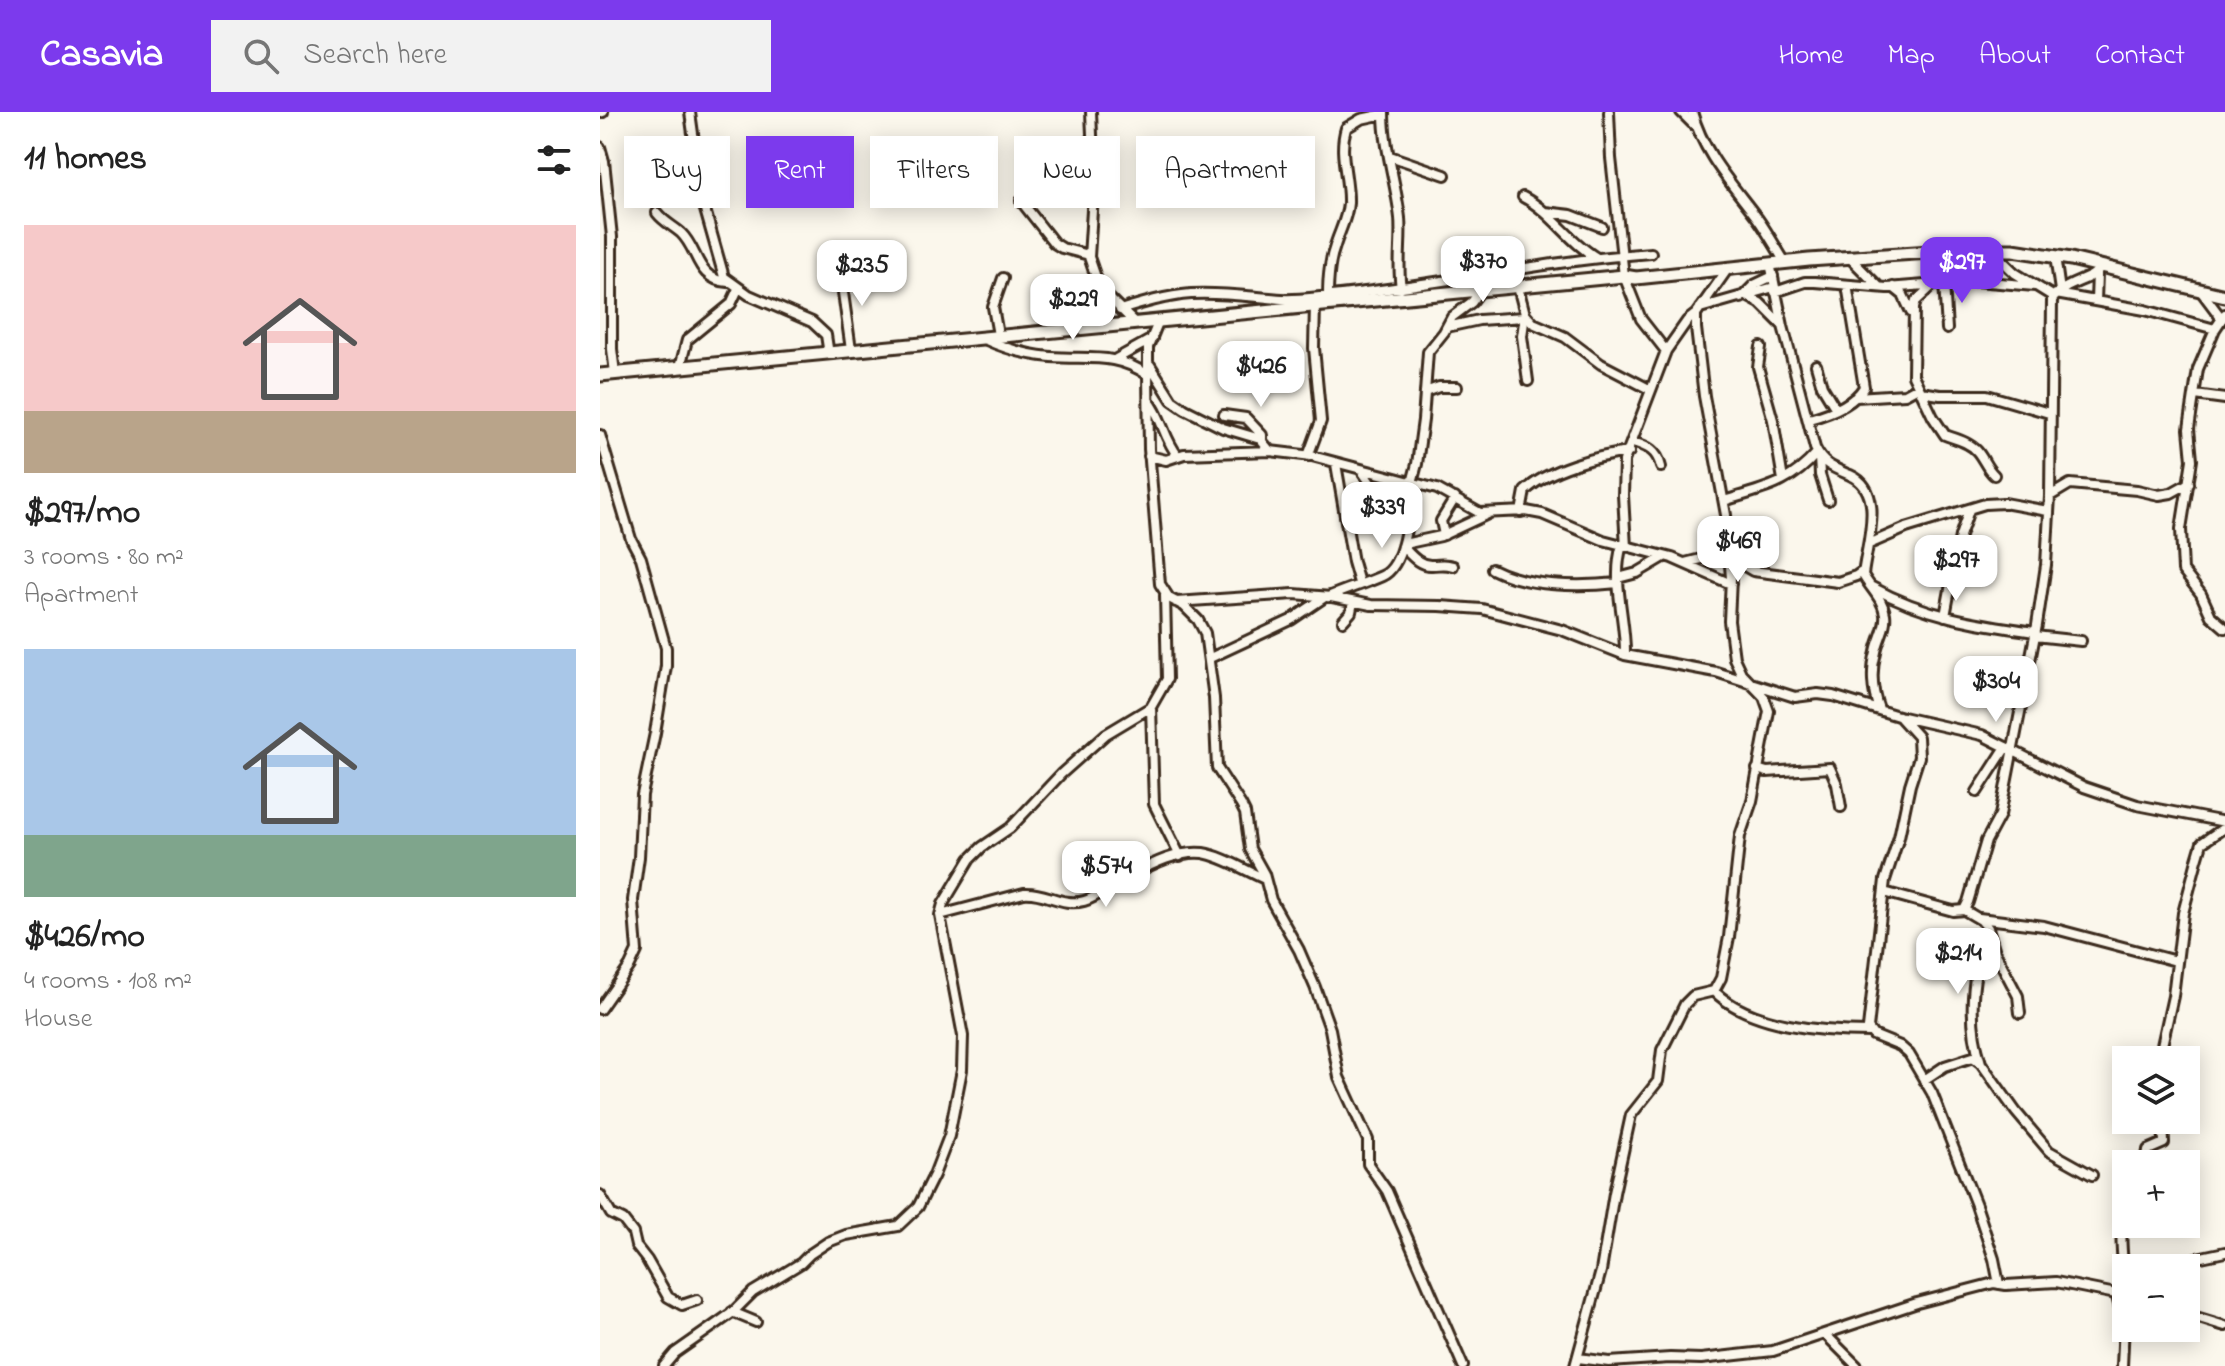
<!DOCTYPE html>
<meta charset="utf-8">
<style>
:root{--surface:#fff;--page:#f2f2f2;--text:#222;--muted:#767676;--accent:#7c3aed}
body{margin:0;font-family:"Indie Flower",sans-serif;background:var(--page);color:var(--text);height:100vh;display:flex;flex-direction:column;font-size:30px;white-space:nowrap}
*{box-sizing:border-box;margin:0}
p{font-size:26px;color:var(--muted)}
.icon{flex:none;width:44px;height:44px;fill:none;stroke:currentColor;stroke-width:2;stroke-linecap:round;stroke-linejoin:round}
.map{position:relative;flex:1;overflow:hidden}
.drawer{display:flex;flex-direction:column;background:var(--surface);width:600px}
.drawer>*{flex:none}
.top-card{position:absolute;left:24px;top:24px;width:760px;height:72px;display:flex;gap:16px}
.tools{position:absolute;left:1512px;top:934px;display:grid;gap:16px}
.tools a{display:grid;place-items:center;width:88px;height:88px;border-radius:0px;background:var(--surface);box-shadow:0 4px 20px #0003;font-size:40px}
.price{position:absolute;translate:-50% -68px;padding:0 18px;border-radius:16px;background:#fff;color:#222;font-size:26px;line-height:52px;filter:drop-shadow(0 2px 4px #0008)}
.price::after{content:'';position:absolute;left:50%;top:48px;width:24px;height:18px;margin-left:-12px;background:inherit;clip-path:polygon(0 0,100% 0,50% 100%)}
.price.selected{background:var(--accent);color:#fff}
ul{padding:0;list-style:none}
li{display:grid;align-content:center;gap:16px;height:424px;padding:0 24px}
li span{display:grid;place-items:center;height:248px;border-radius:0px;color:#555}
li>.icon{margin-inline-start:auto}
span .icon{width:144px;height:144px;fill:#fffc;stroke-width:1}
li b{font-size:34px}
h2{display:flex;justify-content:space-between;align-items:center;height:96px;padding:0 24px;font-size:34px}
.chip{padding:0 28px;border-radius:0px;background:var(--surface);box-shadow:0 4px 20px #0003;font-size:28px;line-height:72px}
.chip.selected{background:var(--accent);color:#fff}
header{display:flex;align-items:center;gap:48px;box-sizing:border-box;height:112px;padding:0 40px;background:var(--accent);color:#fff}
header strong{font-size:38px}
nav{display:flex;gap:44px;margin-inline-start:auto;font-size:28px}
.search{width:560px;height:72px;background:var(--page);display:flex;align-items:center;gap:20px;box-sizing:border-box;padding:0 28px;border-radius:0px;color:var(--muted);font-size:30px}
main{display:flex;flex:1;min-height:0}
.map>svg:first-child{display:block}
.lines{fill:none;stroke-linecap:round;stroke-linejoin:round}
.minor-casing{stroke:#3b2a1e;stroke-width:14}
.major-casing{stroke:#3b2a1e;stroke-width:17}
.minor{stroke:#fbf7ec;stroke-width:8}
.major{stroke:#fbf7ec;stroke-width:11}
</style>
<header>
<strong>Casavia</strong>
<div class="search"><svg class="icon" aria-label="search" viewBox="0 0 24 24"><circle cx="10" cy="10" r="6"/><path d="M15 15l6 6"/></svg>Search here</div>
<nav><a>Home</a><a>Map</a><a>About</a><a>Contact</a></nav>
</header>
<main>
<section class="drawer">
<h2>11 homes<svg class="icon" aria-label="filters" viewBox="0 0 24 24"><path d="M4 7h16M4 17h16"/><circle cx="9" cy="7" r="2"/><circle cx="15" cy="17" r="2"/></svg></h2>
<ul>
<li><span style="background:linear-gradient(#f6c9c9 75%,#b9a48a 0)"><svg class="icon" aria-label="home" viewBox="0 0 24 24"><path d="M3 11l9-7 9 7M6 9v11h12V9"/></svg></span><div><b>$297/mo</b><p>3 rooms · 80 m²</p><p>Apartment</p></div></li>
<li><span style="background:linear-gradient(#a9c7e8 75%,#7fa58c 0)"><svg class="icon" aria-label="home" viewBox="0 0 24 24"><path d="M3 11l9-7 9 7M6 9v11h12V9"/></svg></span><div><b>$426/mo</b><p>4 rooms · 108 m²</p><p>House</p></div></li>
</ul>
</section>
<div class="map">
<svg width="1625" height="1254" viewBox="0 0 1625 1254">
<rect width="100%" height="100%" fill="#fbf7ec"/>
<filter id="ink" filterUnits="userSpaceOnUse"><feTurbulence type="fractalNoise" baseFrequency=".0125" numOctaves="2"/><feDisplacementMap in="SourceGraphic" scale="16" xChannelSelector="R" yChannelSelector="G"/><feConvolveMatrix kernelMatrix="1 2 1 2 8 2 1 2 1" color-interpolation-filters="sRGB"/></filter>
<g filter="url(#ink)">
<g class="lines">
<defs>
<path id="minor" d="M90 0 102 87 124 165 149 183 212 210 226 223 228 236 224 241
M491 0 494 67 489 145 500 177 534 210
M784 0C784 36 796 71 800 106 802 130 797 152 801 176
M1009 0 1011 46 1024 164 1041 207 1066 239
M1081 0 1094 13
M1092 0C1104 43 1132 72 1158 107 1168 121 1176 136 1185 150
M0 1 3 0
M0 35 4 49 12 125V237L15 261
M790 44 845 63
M923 85C952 100 969 130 997 146
M421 89 454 131 462 136 489 143
M945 100 971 103 1002 115
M57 101C64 110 73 114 81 121 99 138 96 168 128 170
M1391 138 1415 161 1454 185
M1455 144 1460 179
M1249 145 1278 174
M1170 151 1183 214 1215 336C1223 353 1234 356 1250 363 1287 379 1266 433 1263 463 1270 476 1283 487 1285 502 1287 515 1278 527 1276 540 1271 558 1272 579 1279 597
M240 159 251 238
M1340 171V139
M1344 171 1347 217
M1334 172 1316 189 1314 196 1313 263 1333 305 1345 323C1356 327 1369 330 1377 339 1384 347 1386 356 1394 363
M918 175 925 202 933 211 965 225 1001 252 1051 278
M1293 175 1303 183 1311 200
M1601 179 1622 207
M1175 180 1205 170H1215L1287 176 1376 169 1435 174
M1456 182 1545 198 1615 217
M728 184C728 167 729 150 735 134 739 120 747 107 748 91 749 65 738 42 746 16L761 7 784 2
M1147 184 1160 191 1182 213
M1141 186 1154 173 1173 164
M1496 189 1497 161
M1100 196 1174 175
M520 198C543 191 566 184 591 182 622 180 652 185 682 187 698 188 715 185 731 184 838 173 944 149 1051 141
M1625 202 1615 217 1598 257 1589 317 1592 348 1581 417 1583 459 1601 482 1611 504 1625 516
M925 203 922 224 928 269
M559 208 548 235V263L549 337 560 472 569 486 584 494 598 508 605 521 614 586 617 656 641 693 645 701 650 737 664 762 671 788 699 838 715 875 730 917 739 965 768 1028V1052L787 1079 863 1254
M847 215 879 208 924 205
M398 223 393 195 403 166
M384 227C406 237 426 243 451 245 488 248 515 240 548 263
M1161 235 1158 255 1173 308 1183 368
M516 247 552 227
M550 253 572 288 585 297 623 316 660 327 670 339
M1216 253 1222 274 1236 297
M80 255 87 228 131 192 138 177
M825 280 839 275H857
M1321 280 1340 283H1387L1449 301
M1595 283 1625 287
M1256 285 1305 282 1318 275
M549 289C562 305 564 327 578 344
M624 303 646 306 662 323V328
M1209 307C1228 302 1253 293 1264 275L1247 173
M0 323 31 427 41 446 66 536V554L55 621 42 683 39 745 33 788 37 839 30 854 0 897
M1033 330C1048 335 1057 338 1061 355
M549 344 566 348 584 342 670 339 712 344 837 377 880 401 926 399 942 402 1003 428 1072 446 1131 472
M708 344 721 309 714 236 715 193
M1219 345 1220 363 1228 388
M736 352 753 450 759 471
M762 359 788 396 807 407
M812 371 817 352 823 308 828 240 844 220 852 205 872 190 880 179
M1450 384 1470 372 1537 378 1559 383 1571 381 1589 371
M1124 389C1164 376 1188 374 1217 341
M921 400 925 379C948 357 997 344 1029 340
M844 423 841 409 855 386
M804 432 841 424 888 402
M1269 432 1306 416 1385 392 1404 391 1448 399
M1022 433C1011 469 1026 507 1025 543
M802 434C811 443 819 454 832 453 840 453 844 451 853 454
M1026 435 1023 383 1024 349 1066 239 1087 209 1096 202
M1129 445 1153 459 1238 470 1256 464 1263 459
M1085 451 1129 440
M892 457C927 475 980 475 1018 471
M1018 466 1037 461 1064 445
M1272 475C1324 504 1377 512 1435 520
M565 483 567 567 551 595 554 692 580 744
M728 485C746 477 764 472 782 464 807 453 809 394 811 371
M576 490 694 482 731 485 771 493 840 494 882 497 962 518 1025 543 1116 560 1195 585 1218 582 1233 584 1298 604 1382 623 1484 675 1537 693 1625 710
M1345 504 1360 424 1369 398
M743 509 751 500 753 490
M1435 524 1481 529
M610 546 691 508 725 485
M1299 604 1318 625 1319 645 1310 673 1299 725 1285 768 1268 916 1273 923 1300 934 1309 942 1332 981 1376 1093 1394 1147 1399 1172
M1157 657 1167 660 1230 656 1237 672 1241 695
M1377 680 1406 635
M1284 780 1353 799 1364 798 1368 790 1386 729 1400 703 1437 513 1446 453 1450 384 1452 188C1466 168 1493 170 1501 154
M1364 798 1381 808 1388 816 1395 840 1418 884 1420 901
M340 803 424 781C445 779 462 795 484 789 498 785 508 775 521 768 545 756 575 738 603 741 623 744 646 759 665 767
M1379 806 1444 814 1576 849
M1114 879C1149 914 1222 920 1270 920
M1556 948 1561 938 1573 884 1583 801 1597 748 1602 731 1625 715
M1381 951C1368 912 1370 858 1389 821
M1324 968 1345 954 1373 945 1381 951 1416 1000 1449 1039 1492 1063
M1546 1052 1548 1038 1564 1031 1563 1008
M0 1083 11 1102 23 1108 33 1121 36 1134 47 1148 68 1185 82 1193 97 1188
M1568 1156 1573 1151 1625 1140
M1516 1181 1524 1211 1522 1254
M1524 1183C1526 1157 1516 1122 1526 1101
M132 1200 156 1210
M1586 1202 1625 1214
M1226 1223 1257 1254
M978 1246 1009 1250 1070 1246 1101 1247 1173 1239 1317 1191 1394 1171 1406 1173 1456 1170 1526 1184
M64 1254 75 1241 132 1201 153 1180 201 1151 210 1142 228 1130 246 1123 298 1114 318 1095 334 1063 349 1024 362 958 363 924 340 803 343 792 370 747 382 735 410 716 461 662 506 622 551 595
M975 1254 1001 1159 1014 1081 1031 1003 1058 969 1062 938 1085 892 1093 884 1114 879 1121 866 1129 825 1140 724 1152 689 1169 599 1164 585 1141 561 1134 546 1129 509 1131 466 1126 403 1104 284 1096 216V202L1129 155"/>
<path id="major" d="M0 263 1024 164 1036 166 1209 148 1361 138H1413L1471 147 1625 184"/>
</defs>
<use href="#minor" class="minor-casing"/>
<use href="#major" class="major-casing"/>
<use href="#minor" class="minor"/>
<use href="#major" class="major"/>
</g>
</g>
</svg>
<div class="tools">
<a><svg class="icon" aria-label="layers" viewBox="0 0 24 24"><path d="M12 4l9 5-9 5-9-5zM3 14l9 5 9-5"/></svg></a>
<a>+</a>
<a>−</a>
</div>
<b class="price" style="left:883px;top:192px">$370</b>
<b class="price selected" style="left:1362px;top:193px">$297</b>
<b class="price" style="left:262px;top:196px">$235</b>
<b class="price" style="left:473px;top:230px">$229</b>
<b class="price" style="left:661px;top:297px">$426</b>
<b class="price" style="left:782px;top:438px">$339</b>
<b class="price" style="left:1138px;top:472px">$469</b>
<b class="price" style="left:1356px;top:491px">$297</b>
<b class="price" style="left:1396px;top:612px">$304</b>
<b class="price" style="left:506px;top:797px">$574</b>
<b class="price" style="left:1358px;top:884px">$214</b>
<div class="top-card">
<a class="chip">Buy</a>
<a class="chip selected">Rent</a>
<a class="chip">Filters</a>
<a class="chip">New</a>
<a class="chip">Apartment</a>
</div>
</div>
</main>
